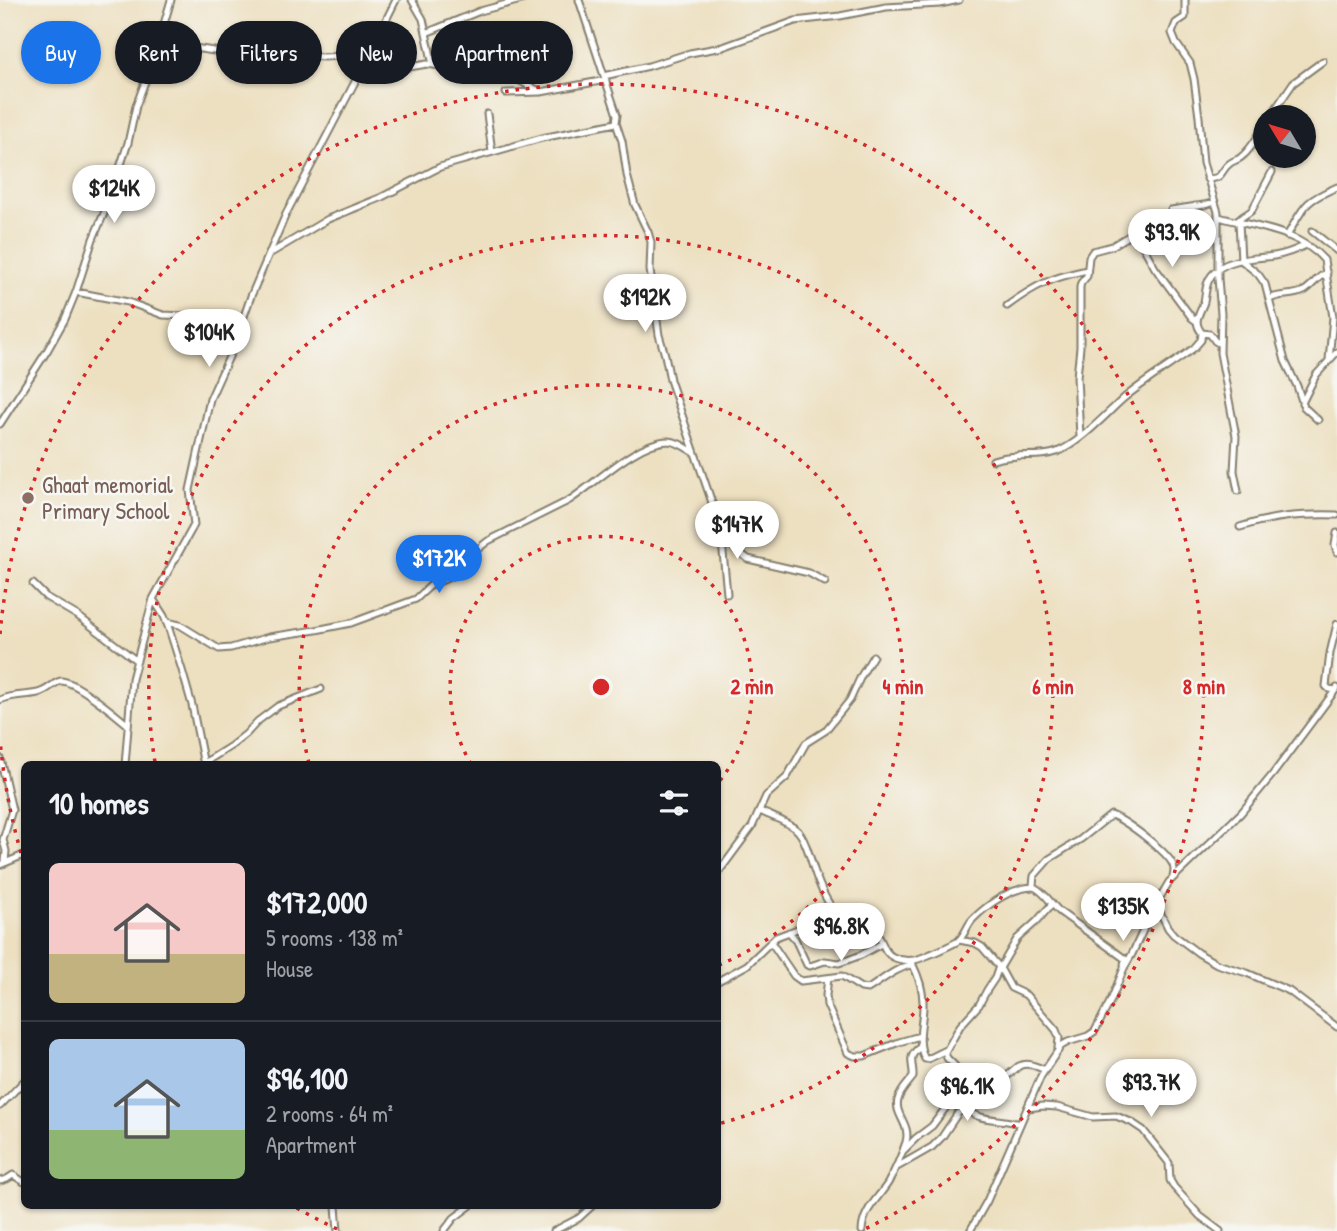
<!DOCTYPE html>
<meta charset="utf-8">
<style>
:root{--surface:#171b24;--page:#20242c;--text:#f1f3f6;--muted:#9ea1a6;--line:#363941;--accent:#1a73e8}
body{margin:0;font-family:"Patrick Hand",sans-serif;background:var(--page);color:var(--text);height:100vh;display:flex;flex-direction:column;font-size:26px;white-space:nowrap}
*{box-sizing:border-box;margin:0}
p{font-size:23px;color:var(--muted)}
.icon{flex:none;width:38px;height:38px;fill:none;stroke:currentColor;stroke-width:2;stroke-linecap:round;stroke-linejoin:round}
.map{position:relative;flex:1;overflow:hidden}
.sheet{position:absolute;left:21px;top:761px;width:700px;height:448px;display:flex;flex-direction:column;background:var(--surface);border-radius:10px;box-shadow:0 2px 5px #0004}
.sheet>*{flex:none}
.banner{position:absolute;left:21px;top:21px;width:700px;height:63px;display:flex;gap:14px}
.needle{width:46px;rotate:308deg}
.fabs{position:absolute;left:1253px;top:105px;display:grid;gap:14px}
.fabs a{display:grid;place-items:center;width:63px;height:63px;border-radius:50%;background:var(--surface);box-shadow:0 2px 5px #0004;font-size:35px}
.price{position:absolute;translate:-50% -60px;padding:0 16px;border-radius:24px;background:#fff;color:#222;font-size:23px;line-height:46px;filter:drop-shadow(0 2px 4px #0008)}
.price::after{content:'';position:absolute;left:50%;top:42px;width:21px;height:16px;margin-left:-10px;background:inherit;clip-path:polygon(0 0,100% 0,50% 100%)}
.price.current{background:var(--accent);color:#fff}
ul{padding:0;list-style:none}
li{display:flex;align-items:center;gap:21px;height:175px;padding:0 28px}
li+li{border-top:2px solid var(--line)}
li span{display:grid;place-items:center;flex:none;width:196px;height:140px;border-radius:10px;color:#555}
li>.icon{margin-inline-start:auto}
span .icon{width:84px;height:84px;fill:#fffc;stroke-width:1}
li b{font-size:30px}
h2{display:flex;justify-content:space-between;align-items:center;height:84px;padding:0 28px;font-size:30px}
.chip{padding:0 24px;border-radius:32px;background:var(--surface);box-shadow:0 2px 5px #0004;font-size:24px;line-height:63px}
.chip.current{background:var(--accent);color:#fff}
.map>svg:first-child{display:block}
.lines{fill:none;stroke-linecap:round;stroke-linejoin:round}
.minor-casing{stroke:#847e6e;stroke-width:9}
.minor{stroke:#fff;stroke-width:5}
.ring{fill:none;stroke:#d62828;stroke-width:3.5;stroke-dasharray:3.5 7}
.education-dot{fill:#8d6e63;stroke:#f6f6f2;stroke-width:2.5}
.labels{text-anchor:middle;stroke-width:5;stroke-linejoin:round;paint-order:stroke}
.education-label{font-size:23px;fill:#785e54;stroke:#f6f6f2;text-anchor:start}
.centre{fill:#d62828;stroke:#f6f6f2;stroke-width:3.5}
.ring-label{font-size:21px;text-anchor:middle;font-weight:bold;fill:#d62828;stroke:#f6f6f2;stroke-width:5;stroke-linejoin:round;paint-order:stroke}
</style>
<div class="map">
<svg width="1337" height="1231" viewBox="0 0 1337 1231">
<rect width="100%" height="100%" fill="#f6f6f2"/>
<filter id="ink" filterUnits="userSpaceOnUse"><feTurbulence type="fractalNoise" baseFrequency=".0143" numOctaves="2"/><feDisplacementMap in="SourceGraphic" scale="14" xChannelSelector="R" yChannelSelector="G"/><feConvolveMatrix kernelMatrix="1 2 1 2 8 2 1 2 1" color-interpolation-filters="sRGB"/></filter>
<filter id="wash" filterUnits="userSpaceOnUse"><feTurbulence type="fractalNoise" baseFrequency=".00686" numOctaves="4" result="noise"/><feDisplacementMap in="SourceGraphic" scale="28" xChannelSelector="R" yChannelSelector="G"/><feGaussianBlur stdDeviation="1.57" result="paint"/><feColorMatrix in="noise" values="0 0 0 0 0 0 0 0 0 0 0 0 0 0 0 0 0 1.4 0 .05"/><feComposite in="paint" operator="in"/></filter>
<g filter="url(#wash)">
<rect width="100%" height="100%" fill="#ede0c1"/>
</g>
<g filter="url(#ink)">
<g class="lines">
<defs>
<path id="minor" d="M412 0 423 19 433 65
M579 0 617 115 616 123 622 141 627 175 635 205 648 232 651 242 650 270 659 335 665 355 670 380 721 529 732 546 748 559 809 573 825 582
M1185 0V17L1176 23 1172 33 1176 43 1190 63 1194 79 1199 117 1203 163 1218 212V278L1221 314 1220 353 1236 436 1234 471 1238 491
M426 33 480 11 521 0
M155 55 176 47H187L214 51 324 57 358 55 367 57
M358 76 427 64 440 66 458 75H469L479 72 507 74 541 92
M604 76 649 66 690 53 723 47 795 21 840 16 886 7 940 4 959 0
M506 93 541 92 606 80
M487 114 492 152
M1270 117 1293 83 1323 61
M1207 179C1225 178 1219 172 1229 164 1232 161 1237 160 1240 158 1251 150 1258 136 1265 125
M1171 210 1204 205 1215 202
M1219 217C1254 227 1298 230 1324 260L1333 317 1329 360
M1237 222C1241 216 1247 215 1252 210L1272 172
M1239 222 1241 260 1258 274 1265 284 1285 361 1297 386 1304 407 1318 420
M1312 231 1337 251
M1135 232 1155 268 1192 318 1196 321
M1287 236C1305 205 1303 202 1337 187
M271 253 328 219 380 198 440 167 542 138 616 123
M76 292 128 302 163 315 185 316 204 333 233 348
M1270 299C1280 293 1291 297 1304 291 1313 286 1317 276 1327 273
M1007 306C1037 284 1051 278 1087 270
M1220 344 1215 341 1210 334 1202 333C1192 321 1200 314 1204 302 1206 293 1205 283 1212 275 1227 257 1254 259 1274 256 1286 254 1296 250 1306 245
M1302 403 1316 375 1337 352
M0 424 47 351 65 319 76 292 93 239 108 204 128 143 136 106 155 55 171 0
M1080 437 1077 377 1080 347V287L1081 283 1087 276 1089 257 1093 251 1112 246 1142 228 1179 217 1189 212 1195 206
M993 460C1015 452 1038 459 1057 452 1080 443 1105 415 1124 398 1146 380 1171 365 1194 348L1201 340 1202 333
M1240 527C1274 516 1302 514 1337 515
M721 531 727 594
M1337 533 1335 545 1337 552
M33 584 46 597 78 616 137 661
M153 599 164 616 169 629 182 670 192 705 204 765
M166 622 180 625 219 649 231 648 269 637 316 630 351 623 416 599 431 585 457 574 460 563 488 541 568 501C594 485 636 442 668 441 677 441 685 447 693 452
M1336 690 1329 689 1326 686 1330 653 1337 624
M0 700C12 694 25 696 38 693 48 691 56 680 62 681 76 682 115 714 127 724
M0 758 12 810 3 840 6 851 5 862
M204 763 231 746 246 734 258 721 278 706 321 689
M125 765 132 679 153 599 194 525 190 490 210 399 233 348 251 296 286 214 358 76 396 0
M760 811C772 817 789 822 798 831 805 839 808 851 811 860 816 877 822 895 833 909 844 922 862 923 875 932 883 938 882 952 893 957 899 960 908 961 914 960 919 960 954 944 958 941 965 935 967 925 973 919 988 904 1012 887 1034 887 1045 892 1051 904 1060 912L1121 956 1125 959 1124 965
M0 865 24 855
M718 873 752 827 766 796 787 777 806 743 825 731 850 700 861 676 873 656
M1034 887 1033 885 1034 876 1049 859 1081 839 1111 815C1125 820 1168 852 1173 865 1175 870 1174 872 1173 877
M1154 908 1159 910 1168 928 1174 935 1198 953 1217 964 1247 973 1289 991 1337 1027
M789 932 795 939 807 965 810 966 825 961 839 963 845 961 861 955 881 944
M959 940 975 943 982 947 1000 968 1011 988 1026 995 1056 1030 1059 1038 1058 1048
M771 942 794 976 801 981 842 976 861 988 868 989C884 979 894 969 913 964
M912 963C918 975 923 988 923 1002 924 1021 915 1041 925 1059H928L946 1050
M1000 968 1017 939 1037 921 1052 904
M828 978 826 995 827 1005 848 1053 855 1056H864L899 1042 920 1036
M718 981 747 965 776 937 838 914
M973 1103 953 1079 955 1066 947 1058 945 1053 960 1026 979 1005 987 990 995 978 999 966
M0 1106 24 1081
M965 1108C978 1122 1002 1118 1020 1124
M1028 1108 1043 1106 1057 1107 1093 1117 1116 1116 1131 1122 1143 1130 1169 1163 1170 1180 1174 1187 1200 1216 1220 1231
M903 1151 916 1138 932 1126 947 1106 965 1095
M897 1167 932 1147 942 1137 958 1113 987 1093 1019 1066C1028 1062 1036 1066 1045 1070
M0 1181 7 1179 13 1175 24 1182
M336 1206 338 1231
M444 1231 454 1218 470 1206
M554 1231 579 1218 592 1206
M862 1231C863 1210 877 1200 888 1183 894 1172 902 1154 906 1142 911 1124 894 1115 898 1100 900 1091 908 1084 913 1077 914 1063 906 1058 920 1047
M970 1231 987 1201 1041 1076 1061 1046 1068 1042 1088 1036 1095 1031 1112 998 1124 968 1132 954 1152 911 1169 882 1241 813 1273 774 1337 688"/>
</defs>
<use href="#minor" class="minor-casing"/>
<use href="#minor" class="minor"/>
</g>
</g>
<g class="ring">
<path d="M471 764A151 151 0 1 1 718 783"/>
<path d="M309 763A302 302 0 1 1 719 965"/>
<path d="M155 762A452 452 0 1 1 718 1124"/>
<path d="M337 1229A603 603 0 0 1 295 1207M24 863A603 603 0 0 1 0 740M0 634A603 603 0 1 1 865 1229"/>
</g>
<circle class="education-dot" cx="28" cy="498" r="7"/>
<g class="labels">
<g class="education-label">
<text x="42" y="493">Ghaat memorial<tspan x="42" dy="26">Primary School</tspan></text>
</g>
</g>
<circle cx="601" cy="687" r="10" class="centre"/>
<g class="ring-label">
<text x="752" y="694">2 min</text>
<text x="903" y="694">4 min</text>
<text x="1053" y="694">6 min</text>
<text x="1204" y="694">8 min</text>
</g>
</svg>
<div class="fabs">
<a><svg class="needle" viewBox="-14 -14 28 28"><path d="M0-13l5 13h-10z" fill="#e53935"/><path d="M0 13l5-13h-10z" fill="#9ea1a6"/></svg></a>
</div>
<b class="price" style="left:114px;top:225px">$124K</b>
<b class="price" style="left:1172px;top:269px">$93.9K</b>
<b class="price" style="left:645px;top:334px">$192K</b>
<b class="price" style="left:209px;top:369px">$104K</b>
<b class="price" style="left:737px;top:561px">$147K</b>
<b class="price current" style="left:439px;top:595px">$172K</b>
<b class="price" style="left:1123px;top:943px">$135K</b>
<b class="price" style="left:841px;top:963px">$96.8K</b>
<b class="price" style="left:1151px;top:1119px">$93.7K</b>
<b class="price" style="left:967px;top:1123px">$96.1K</b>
<div class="banner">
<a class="chip current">Buy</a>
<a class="chip">Rent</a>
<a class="chip">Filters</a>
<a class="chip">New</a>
<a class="chip">Apartment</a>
</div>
<section class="sheet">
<h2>10 homes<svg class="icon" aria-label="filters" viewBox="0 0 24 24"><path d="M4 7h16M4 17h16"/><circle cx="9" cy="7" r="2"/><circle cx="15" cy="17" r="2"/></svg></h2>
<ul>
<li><span style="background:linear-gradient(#f6c9c9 65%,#c2b280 0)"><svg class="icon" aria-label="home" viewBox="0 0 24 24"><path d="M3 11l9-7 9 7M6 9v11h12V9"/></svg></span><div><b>$172,000</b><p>5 rooms · 138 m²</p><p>House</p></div></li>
<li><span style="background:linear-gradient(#a9c7e8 65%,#8fb573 0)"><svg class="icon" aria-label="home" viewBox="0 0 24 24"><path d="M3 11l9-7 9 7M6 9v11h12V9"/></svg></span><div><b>$96,100</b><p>2 rooms · 64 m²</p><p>Apartment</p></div></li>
</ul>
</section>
</div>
